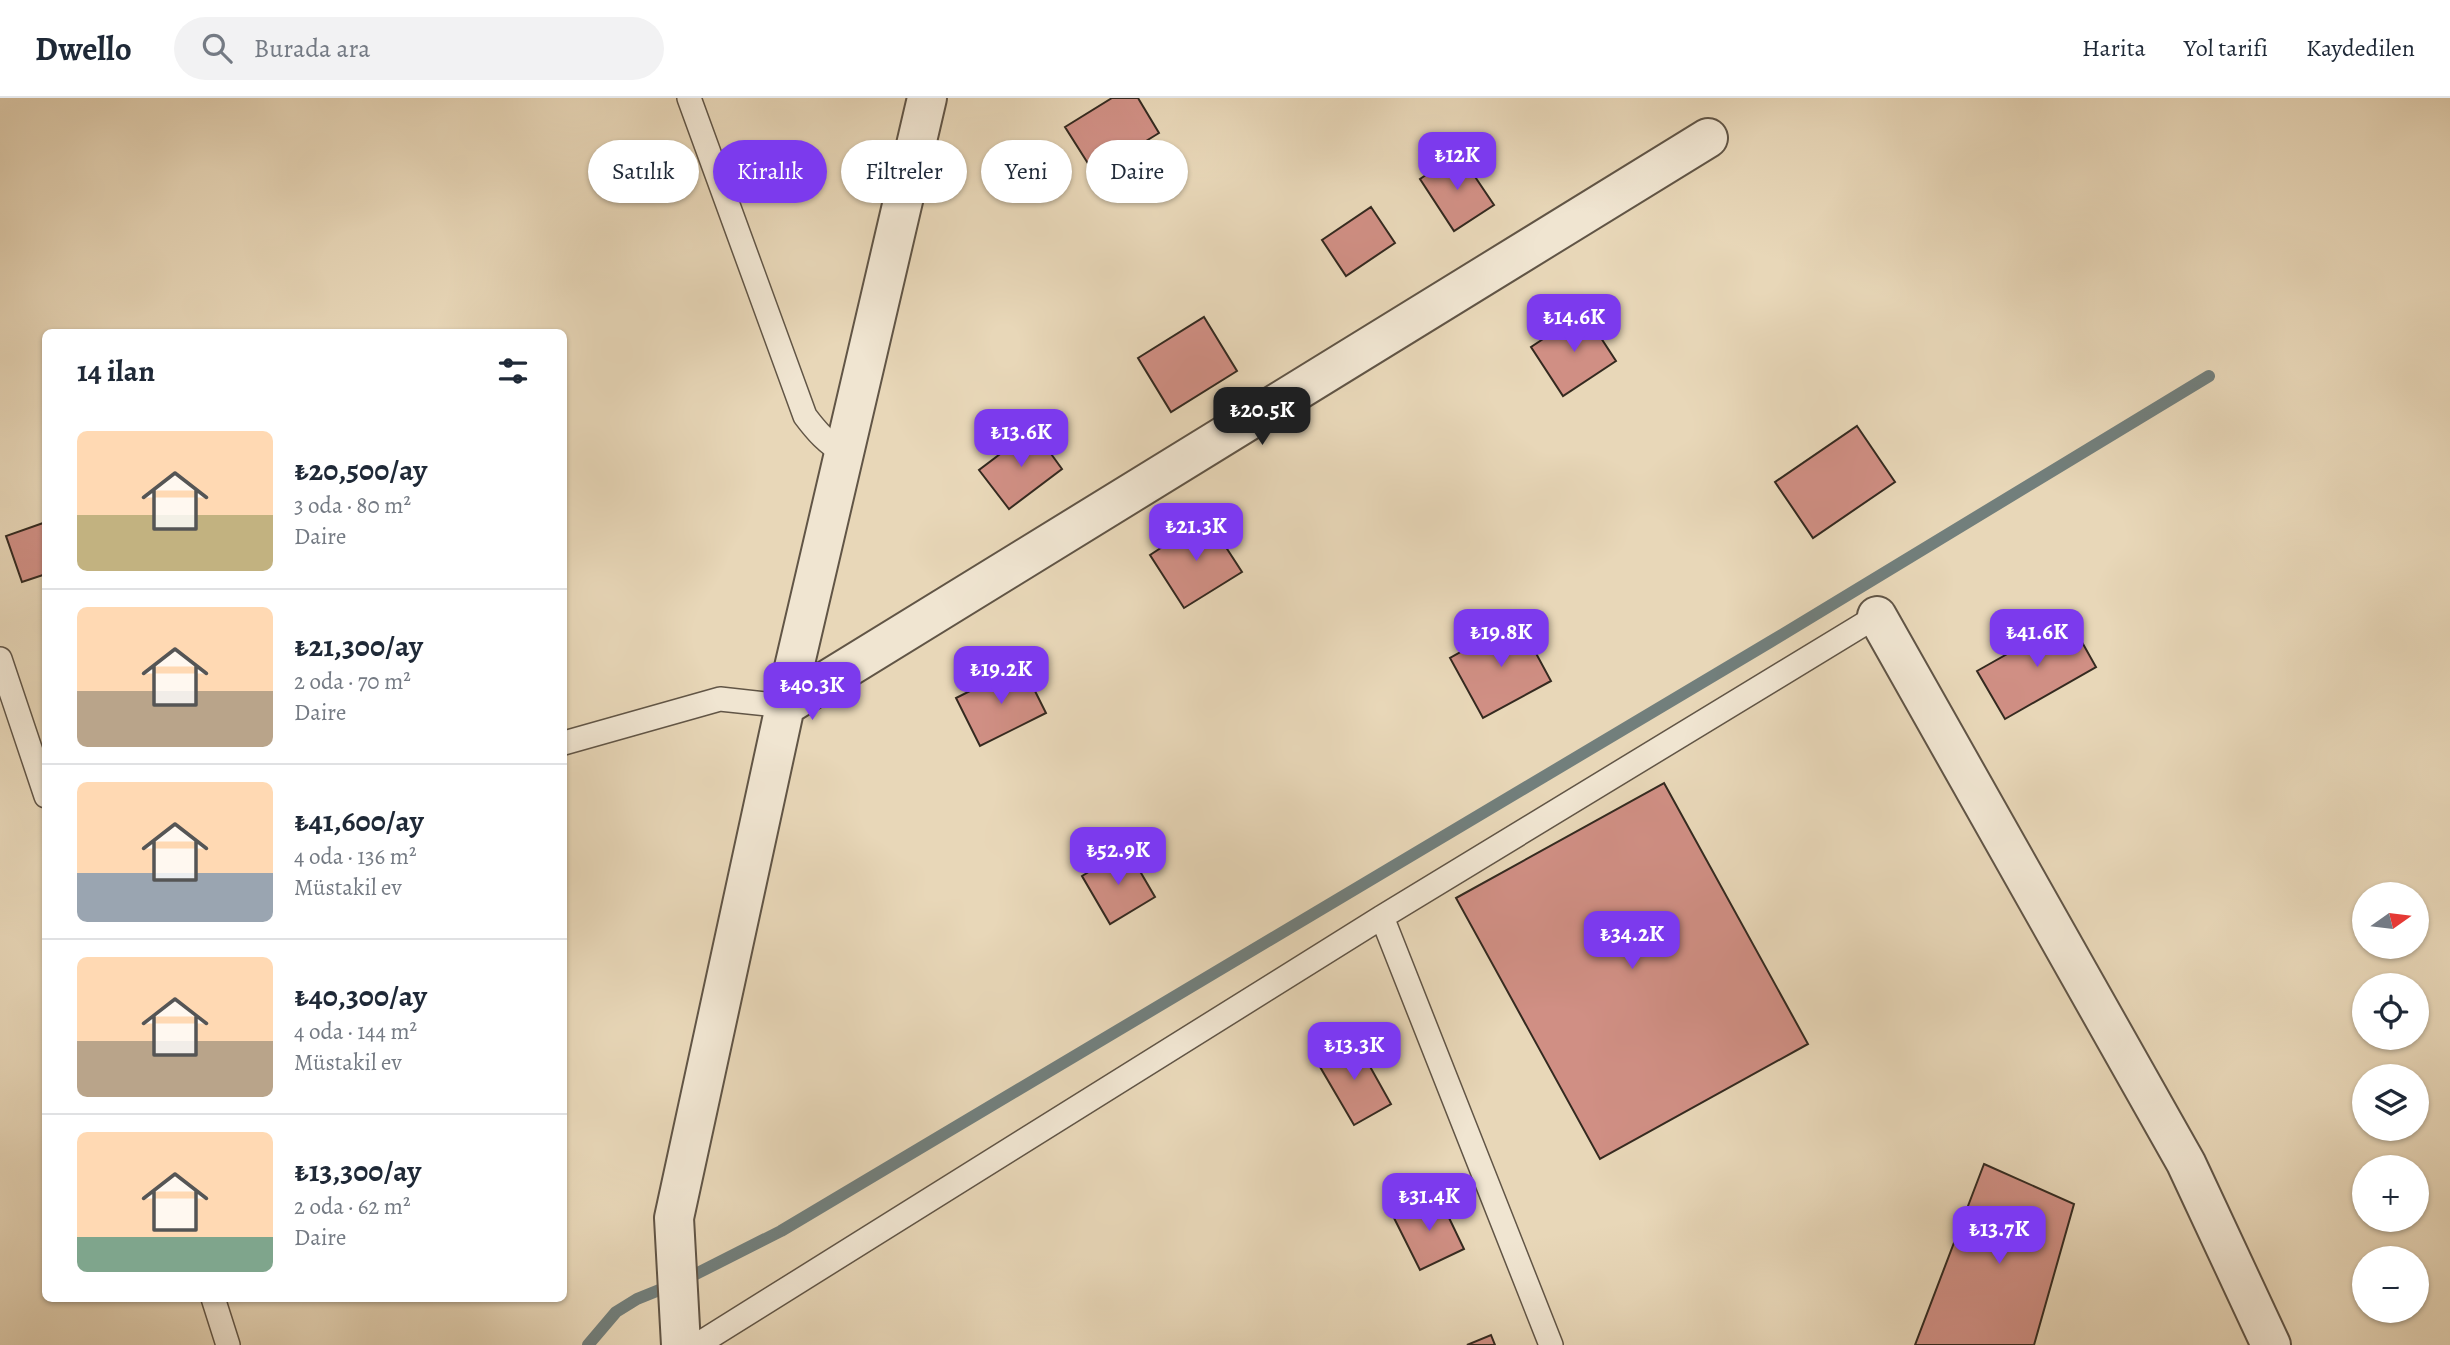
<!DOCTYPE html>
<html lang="tr">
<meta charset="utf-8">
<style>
:root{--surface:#fff;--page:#f2f2f3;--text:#1f2937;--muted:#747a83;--line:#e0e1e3;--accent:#7c3aed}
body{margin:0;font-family:Alegreya,serif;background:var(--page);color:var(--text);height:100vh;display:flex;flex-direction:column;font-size:26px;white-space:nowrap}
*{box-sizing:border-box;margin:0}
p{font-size:23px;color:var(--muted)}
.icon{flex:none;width:38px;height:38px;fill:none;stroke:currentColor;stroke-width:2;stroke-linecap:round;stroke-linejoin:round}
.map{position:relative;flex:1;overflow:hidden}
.details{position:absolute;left:42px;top:231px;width:525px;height:973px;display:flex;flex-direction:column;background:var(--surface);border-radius:10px;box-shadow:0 2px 5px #0004}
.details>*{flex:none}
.banner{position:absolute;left:588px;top:42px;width:665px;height:63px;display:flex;gap:14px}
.needle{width:46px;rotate:76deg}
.tools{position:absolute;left:2352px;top:784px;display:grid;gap:14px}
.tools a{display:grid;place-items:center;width:77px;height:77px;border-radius:50%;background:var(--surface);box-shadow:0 2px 5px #0004;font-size:35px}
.price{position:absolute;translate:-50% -60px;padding:0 16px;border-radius:14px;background:var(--accent);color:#fff;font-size:23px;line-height:46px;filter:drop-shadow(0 2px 4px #0008)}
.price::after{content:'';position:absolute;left:50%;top:42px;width:21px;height:16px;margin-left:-10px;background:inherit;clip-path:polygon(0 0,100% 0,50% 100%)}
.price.active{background:#222;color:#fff}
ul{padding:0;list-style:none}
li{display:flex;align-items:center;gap:21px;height:175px;padding:0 35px}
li+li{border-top:2px solid var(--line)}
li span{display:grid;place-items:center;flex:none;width:196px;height:140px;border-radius:10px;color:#555}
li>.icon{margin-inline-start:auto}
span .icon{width:84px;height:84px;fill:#fffc;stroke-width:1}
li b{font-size:30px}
h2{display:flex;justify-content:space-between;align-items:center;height:84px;padding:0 35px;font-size:30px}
.tag{padding:0 24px;border-radius:32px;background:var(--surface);box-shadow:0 2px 5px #0004;font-size:24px;line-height:63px}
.tag.active{background:var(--accent);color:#fff}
header{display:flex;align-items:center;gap:42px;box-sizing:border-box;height:98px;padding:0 35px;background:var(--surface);border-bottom:2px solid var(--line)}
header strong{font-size:33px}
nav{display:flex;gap:38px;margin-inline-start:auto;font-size:24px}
.search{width:490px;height:63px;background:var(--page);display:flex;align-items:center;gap:18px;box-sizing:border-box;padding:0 24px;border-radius:38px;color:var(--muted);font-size:26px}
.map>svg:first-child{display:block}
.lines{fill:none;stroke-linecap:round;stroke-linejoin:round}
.stream{stroke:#727f7c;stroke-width:12}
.building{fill:#d08f84;stroke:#342a20;stroke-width:2}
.lane-casing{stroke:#615546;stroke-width:26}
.street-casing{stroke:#615546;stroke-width:42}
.lane{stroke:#f0e5d1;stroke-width:23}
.street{stroke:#f0e5d1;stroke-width:38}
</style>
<header>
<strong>Dwello</strong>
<div class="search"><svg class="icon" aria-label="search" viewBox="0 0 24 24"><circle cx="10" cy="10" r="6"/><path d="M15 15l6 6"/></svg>Burada ara</div>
<nav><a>Harita</a><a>Yol tarifi</a><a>Kaydedilen</a></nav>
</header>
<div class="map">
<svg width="2450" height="1247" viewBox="0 0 2450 1247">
<rect width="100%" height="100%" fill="#e8d7b8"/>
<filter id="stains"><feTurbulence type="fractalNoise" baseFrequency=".00286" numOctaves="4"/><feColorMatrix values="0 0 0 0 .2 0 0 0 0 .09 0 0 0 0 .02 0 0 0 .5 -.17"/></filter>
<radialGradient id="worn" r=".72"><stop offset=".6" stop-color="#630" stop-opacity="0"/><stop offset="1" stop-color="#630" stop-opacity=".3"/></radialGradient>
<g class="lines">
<path class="stream" d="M588 1247 616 1214 637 1201 684 1182 781 1133 1770 544 2209 278"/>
</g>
<path class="building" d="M1112 0H1138L1159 35 1094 75 1065 29Z
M1459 55 1494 107 1454 133 1420 81Z
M1371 109 1395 145 1346 178 1322 142Z
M1584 214 1616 263 1563 298 1531 249Z
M1204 219 1237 273 1171 314 1138 260Z
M1857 328 1895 384 1813 440 1775 384Z
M1033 331 1062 371 1009 411 979 372Z
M1207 420 1242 474 1184 510 1150 457Z
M46 424V476L22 484 6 438Z
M2069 521 2096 569 2005 621 1977 573Z
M1518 522 1551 583 1483 620 1450 560Z
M1022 567 1046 615 980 648 956 600Z
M1664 685 1808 946 1600 1061 1456 800Z
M1127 751 1155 799 1110 826 1082 778Z
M1354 940 1391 1006 1354 1027 1316 962Z
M1984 1066 2074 1106 2034 1247H1915Z
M1439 1099 1464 1151 1420 1172 1394 1120Z
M1491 1237 1495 1247H1467Z"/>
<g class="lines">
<defs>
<path id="lane" d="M689 0 805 318C817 334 827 345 844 355
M0 561 46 698
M564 645 720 601 785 608
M1382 819 1551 1247
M213 1200 228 1247
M697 1247 1382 819 1877 518"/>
<path id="street" d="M1877 518 2186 1065 2271 1247
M785 608 1708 40
M681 1247 674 1120 785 608 927 0"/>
</defs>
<use href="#lane" class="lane-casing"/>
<use href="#street" class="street-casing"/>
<use href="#lane" class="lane"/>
<use href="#street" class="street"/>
</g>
<rect width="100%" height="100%" filter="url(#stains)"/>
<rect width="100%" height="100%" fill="url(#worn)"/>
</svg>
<div class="tools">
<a><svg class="needle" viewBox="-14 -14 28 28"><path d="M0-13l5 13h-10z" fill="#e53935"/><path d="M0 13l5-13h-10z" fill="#747a83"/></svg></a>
<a><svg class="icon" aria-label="locate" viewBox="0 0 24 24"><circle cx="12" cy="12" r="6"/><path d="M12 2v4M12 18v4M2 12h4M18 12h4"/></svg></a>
<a><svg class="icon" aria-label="layers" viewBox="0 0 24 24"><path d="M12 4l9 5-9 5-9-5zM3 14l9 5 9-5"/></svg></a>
<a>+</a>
<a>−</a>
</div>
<b class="price" style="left:1457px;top:94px">₺12K</b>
<b class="price" style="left:1574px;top:256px">₺14.6K</b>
<b class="price active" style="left:1262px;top:349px">₺20.5K</b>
<b class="price" style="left:1021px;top:371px">₺13.6K</b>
<b class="price" style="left:1196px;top:465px">₺21.3K</b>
<b class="price" style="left:1501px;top:571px">₺19.8K</b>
<b class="price" style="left:2037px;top:571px">₺41.6K</b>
<b class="price" style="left:1001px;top:608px">₺19.2K</b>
<b class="price" style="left:812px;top:624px">₺40.3K</b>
<b class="price" style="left:1118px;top:789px">₺52.9K</b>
<b class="price" style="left:1632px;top:873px">₺34.2K</b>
<b class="price" style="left:1354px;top:984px">₺13.3K</b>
<b class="price" style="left:1429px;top:1135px">₺31.4K</b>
<b class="price" style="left:1999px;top:1168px">₺13.7K</b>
<div class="banner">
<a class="tag">Satılık</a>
<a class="tag active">Kiralık</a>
<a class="tag">Filtreler</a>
<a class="tag">Yeni</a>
<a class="tag">Daire</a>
</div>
<section class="details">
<h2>14 ilan<svg class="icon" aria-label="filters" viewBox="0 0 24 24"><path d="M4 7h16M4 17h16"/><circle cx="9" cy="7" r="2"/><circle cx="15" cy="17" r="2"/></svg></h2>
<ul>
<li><span style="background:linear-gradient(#ffd9b3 60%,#c2b280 0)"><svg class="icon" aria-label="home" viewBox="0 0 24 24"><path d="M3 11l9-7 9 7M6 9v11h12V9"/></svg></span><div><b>₺20,500/ay</b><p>3 oda · 80 m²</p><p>Daire</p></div></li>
<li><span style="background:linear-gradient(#ffd9b3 60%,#b9a48a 0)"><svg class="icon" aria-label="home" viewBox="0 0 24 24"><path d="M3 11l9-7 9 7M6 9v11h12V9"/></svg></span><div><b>₺21,300/ay</b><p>2 oda · 70 m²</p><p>Daire</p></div></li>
<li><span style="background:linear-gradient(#ffd9b3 65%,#9aa5b1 0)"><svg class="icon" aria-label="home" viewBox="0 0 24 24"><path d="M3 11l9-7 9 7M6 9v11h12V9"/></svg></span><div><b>₺41,600/ay</b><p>4 oda · 136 m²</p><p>Müstakil ev</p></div></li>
<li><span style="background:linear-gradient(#ffd9b3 60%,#b9a48a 0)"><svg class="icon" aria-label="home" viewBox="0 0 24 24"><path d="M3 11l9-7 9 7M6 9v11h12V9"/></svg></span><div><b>₺40,300/ay</b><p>4 oda · 144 m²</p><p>Müstakil ev</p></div></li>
<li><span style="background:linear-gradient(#ffd9b3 75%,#7fa58c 0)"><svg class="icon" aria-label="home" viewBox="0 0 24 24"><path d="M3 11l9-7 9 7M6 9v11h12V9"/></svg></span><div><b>₺13,300/ay</b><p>2 oda · 62 m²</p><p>Daire</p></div></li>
</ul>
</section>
</div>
